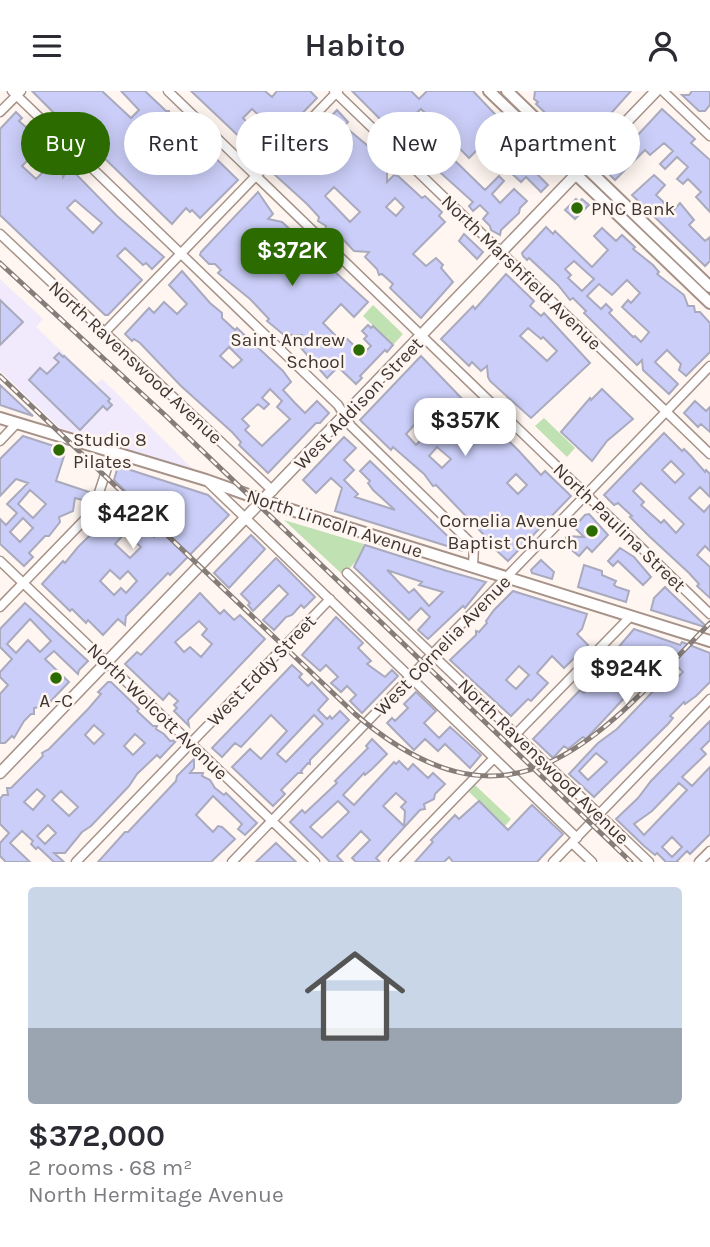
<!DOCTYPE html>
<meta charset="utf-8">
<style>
:root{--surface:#fff;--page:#f7f7f7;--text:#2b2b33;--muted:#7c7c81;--line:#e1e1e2;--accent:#2b6b00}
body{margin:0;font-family:Karla,sans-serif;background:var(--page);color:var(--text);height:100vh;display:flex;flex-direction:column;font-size:26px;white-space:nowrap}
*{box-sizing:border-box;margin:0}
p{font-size:23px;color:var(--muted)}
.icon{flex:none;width:38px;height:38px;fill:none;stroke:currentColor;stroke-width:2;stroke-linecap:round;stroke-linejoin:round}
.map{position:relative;height:771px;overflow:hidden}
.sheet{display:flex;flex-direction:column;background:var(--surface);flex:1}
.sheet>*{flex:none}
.top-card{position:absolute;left:21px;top:21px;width:668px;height:63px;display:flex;gap:14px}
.price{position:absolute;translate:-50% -60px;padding:0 16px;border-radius:14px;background:#fff;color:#222;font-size:23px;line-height:46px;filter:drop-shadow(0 2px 4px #0008)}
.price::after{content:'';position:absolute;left:50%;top:42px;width:21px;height:16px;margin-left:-10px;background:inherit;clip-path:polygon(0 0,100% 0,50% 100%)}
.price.current{background:var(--accent);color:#fff}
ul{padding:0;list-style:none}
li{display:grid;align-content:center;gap:14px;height:371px;padding:0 28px}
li+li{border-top:2px solid var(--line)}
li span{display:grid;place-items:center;height:217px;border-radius:7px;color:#555}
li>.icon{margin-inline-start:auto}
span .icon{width:126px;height:126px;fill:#fffc;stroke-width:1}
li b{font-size:30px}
.tag{padding:0 24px;border-radius:32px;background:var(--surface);box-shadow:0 4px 18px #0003;font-size:24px;line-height:63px}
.tag.current{background:var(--accent);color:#fff}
header{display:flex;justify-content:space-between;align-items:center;height:91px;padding:0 28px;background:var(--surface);font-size:32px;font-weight:600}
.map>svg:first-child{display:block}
.industrial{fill:#f0eafc}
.green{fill:#c0e1b2}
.building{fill:#cbcef8;stroke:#a9aabe;stroke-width:2;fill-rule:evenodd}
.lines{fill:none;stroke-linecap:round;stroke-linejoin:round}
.minor-casing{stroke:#a69288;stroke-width:11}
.tertiary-casing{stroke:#a69288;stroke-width:13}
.secondary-casing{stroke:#a69288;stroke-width:14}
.minor{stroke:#fff;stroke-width:8}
.tertiary{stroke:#fff;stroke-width:10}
.secondary{stroke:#fff;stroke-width:10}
.rail-casing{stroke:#867d79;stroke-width:5}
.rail{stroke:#fff6f1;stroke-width:2.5;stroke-dasharray:8;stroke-linecap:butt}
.poi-dot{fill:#2b6b00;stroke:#fff6f1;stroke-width:2.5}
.labels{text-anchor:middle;stroke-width:5;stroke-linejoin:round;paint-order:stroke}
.poi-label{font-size:19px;fill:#3f3632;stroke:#fff6f1;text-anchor:start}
.street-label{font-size:19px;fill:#3f3632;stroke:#fff6f1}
</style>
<header><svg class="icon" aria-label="menu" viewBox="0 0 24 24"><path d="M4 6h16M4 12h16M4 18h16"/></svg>Habito<svg class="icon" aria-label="person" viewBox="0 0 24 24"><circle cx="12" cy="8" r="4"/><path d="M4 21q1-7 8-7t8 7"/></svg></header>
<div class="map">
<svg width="710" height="771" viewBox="0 0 710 771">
<rect width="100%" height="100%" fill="#fff6f1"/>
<path class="industrial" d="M0 188 43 228 36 236 96 293 102 288 198 383 60 337 0 280Z"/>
<path class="green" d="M373 214 403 243 393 254 363 225Z
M544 327 575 357 567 366 535 335Z
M284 429 364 453 361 465 343 484Z
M475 694 511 728 505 735 469 701Z"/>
<path class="building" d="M32 0H102L131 27 139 19 121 0H145L166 20H169L170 26 174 30H180L188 42H192L193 45 200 49 201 53 238 89 200 127 192 119 190 121 186 117 172 133 95 58 94 60 83 50 82 51 77 46 79 44 57 23 56 24Z
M191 0H265L272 6 277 0H310L317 7 259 67 251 64 254 60 248 54ZM252 18 266 31 256 41 243 27Z
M352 0H411L419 8 427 0H473L511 40 523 49 508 64 522 77 536 62 543 69 533 79 548 94 541 101 526 86 521 91 510 81 508 83 503 78 506 75 495 64 491 68 479 57 469 67 421 18 411 27 485 99 499 85 504 90 492 103 500 112 514 98 527 110 520 117 519 122 501 139 500 144 491 139 490 135 483 128 488 122 480 114 473 120 469 115 473 111 422 65 421 67 397 44 399 42 386 30 384 32Z
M535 0H631L605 29 608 32 583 58 536 13 538 11 534 8Z
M692 0H710V14L705 20H699L682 4H689Z
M662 18 695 48 691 52 710 69V121L696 106 701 101 688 88 683 93 677 88 688 76 677 66 665 78 660 73 673 60 664 52 650 64 645 59 615 89 603 77 629 51 633 56 635 47Z
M337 19 348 31 344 35 368 55 384 75H387V91L394 84 398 85 422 107 425 105 442 121 439 125 445 131 413 163 426 175 436 167 443 174 441 177 453 191 421 227 390 197 393 193 382 183 379 184 377 178 365 166 369 161 354 160 338 143 336 145 329 138 325 139 326 135 318 130 319 126 307 113 275 84ZM334 96 360 121 350 131 325 105ZM395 107 404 116 396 125 386 116Z
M16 21 22 27 19 30 62 68 63 86 70 77 117 125 164 166 152 178 146 172 143 174 125 157 117 165 142 189 108 224H105L0 124V38ZM30 67 44 80 36 88 22 75ZM75 109 102 132 93 142 67 117Z
M654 84 665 94 656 104 673 120 680 112 694 129 689 134 705 150 710 146V170L705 175 632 104Z
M258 101 273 123 268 128 282 131 322 168 328 180H334L368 211 354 226 341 213 323 232 340 249 344 245 363 263 371 255 364 248 367 245 362 240 368 234 371 237 373 235 393 254 387 261 385 259 360 285 362 287 356 293 338 276 327 287 295 250 301 244H284L267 230 269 228 250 208 218 182 221 179 215 173H209L200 164 201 161Z
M576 108 579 111 582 108 589 114 575 128 565 119Z
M546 136 553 143 555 140 592 176 608 159 594 145 602 137 616 150 622 144 635 156 633 158 653 174 659 181 657 183 684 204 688 215H694L695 221H700L710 232V261L686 285 679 279 681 273 667 259 655 271 678 293 669 303 643 279 642 269 637 274 584 222 586 220 573 207 570 209 558 194 529 167 527 169 523 165 522 162ZM574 170 594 188 582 200 568 187 571 184 565 178ZM627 189 640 202 631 212 628 209 622 216 649 241 641 251 635 245 633 246 609 222 612 219 606 213 601 218 587 205 599 193 612 204Z
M464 143 483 161 477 168 459 150Z
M182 180 210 212 222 222V227L235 239 237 237 283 280 291 291 283 299 295 312 305 322 317 310 329 322 320 332H316L268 382 239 354 241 351 232 341 181 295 140 252 134 248 132 250 125 243 149 217 154 222 164 211 177 223 187 213 169 194ZM229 256 242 269 233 277 220 265ZM270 298 282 310 277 316 290 328 262 355 245 339 249 335 242 328 258 313 264 318 269 313 262 307Z
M506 183 534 210 530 215 541 225 544 222 590 272 531 327 490 290 488 286 487 275 481 280 472 271 469 275 441 248 473 215 475 218ZM528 237 541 248 543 246 557 260 547 270 520 245Z
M0 209 23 231 0 254Z
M59 262 63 266 64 265 110 308 108 310 112 314 107 319 103 315 80 339 29 289 40 277 47 283 59 271 54 267Z
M421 265 468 314 483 328 484 326 518 359 541 384 545 380 571 405 508 470 484 448 486 446 436 394 433 395 424 383 393 356 391 359 360 329ZM438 309 449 320 441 329 430 318ZM456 323 479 346 471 355 448 332ZM415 333 426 344 416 354 406 343ZM437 356 451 368 442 377 429 365ZM516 383 527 394 518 403 507 392Z
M0 294 33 325 0 314Z
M602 298 633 328 607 350 592 370 561 341 590 307 591 309Z
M695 310 706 320 710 316V341L701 333 698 336 684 322Z
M664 342 682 360 684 358 691 365 705 381 706 379 710 383V406L700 396 689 407 704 421 710 414V460L705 455 697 464 710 476V507L697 495 699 493 689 482 649 445 630 426 632 425 618 412 614 414 604 404ZM671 370 684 383 675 392 662 379ZM641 392 684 433 676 442 664 429 661 432 641 414 644 411 633 400Z
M23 345 66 359 56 390 89 401 86 410 75 407 73 420 59 426 60 431 49 445H45L29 462 33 466 24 475 0 453V428L6 434 17 422 7 413 28 392 16 388 0 405V368ZM30 399 46 413 33 427 18 413ZM23 427 33 437 20 451 10 441Z
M344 346 356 357 344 369 354 379 344 389 358 403 355 406 395 419 373 399 368 392 370 390 360 380 370 370 463 460 335 420 342 397 331 387 316 402 303 389Z
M118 375 208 404 229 424 170 484 168 482 126 525 125 534 118 528 103 544 88 529 86 532 72 518 70 520 42 493 63 470 65 472 78 456 115 420 105 417 111 406 124 410 116 428 127 440 115 453 130 467 141 456 130 446 141 434 154 446 165 435 163 430 148 422 114 389ZM110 479 120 488 128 480 137 490 126 502 121 497 114 504 100 490Z
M589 423 608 444 592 461 587 456 579 465 563 452 567 445 584 446 574 436 585 424Z
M251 444 265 458 229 497 214 482Z
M365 454 447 480 486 491 465 517 463 515 428 548 418 539 430 526 421 517 409 529 354 476ZM387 479 422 491 419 494 443 501 429 515 414 498 409 502Z
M620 457 634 466 651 486 643 494 618 470 613 475 608 470Z
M276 467 315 506 304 517 301 514 292 524 286 526 274 539 263 529 288 503 279 494 253 520 248 514 250 512 241 503Z
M541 469 554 481 552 488 532 482 531 479Z
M584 474 602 480V484L616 490 614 494 617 496 629 500 626 511 578 496Z
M665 496 671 502 708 537 651 519 654 507Z
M513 500 587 523 582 538 577 543 588 554 564 577 552 565 537 582 548 592 531 610 528 608 511 625 450 569 476 544V540L479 541 487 532 486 530 494 519ZM519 575 529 584 516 598 506 589Z
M200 502 220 523 224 519 234 529 240 524 265 548 188 629 189 635 174 620 177 617 174 614 178 610 169 602 163 609 125 573 137 561 141 564ZM199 530 207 538 202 544 212 553 201 566 190 556 184 561 175 551Z
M25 512 88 570 79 579 78 583 54 560 45 568 69 591 47 614 44 612 39 616 34 617V623H31L24 630 14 647 12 645 5 652H0V603L8 594 0 586V581L12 568 0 556V538ZM30 528 51 550 40 561 28 549 16 562 7 553Z
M336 526 363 552 358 557 371 570 367 573 385 586 392 579 398 585 362 622 350 610 356 604 347 595 341 601 331 592 338 586 326 574 320 580 302 564Z
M634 538 680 554 682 551 710 562V591L696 605 685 613 684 611 670 625 673 627 668 633 594 706 569 683 598 652 617 638 661 592 664 595 669 590 672 592 683 581 671 569 654 586 646 584 643 591 641 589 586 648 583 646 568 658 564 655 553 667 533 648 580 599 584 602 596 589 593 586ZM628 575 635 585 625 595 617 587ZM596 662 607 671 588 689 579 680Z
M292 574 302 583 299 586 308 595 312 591 328 608 318 619 327 628 330 625 332 628 340 620 349 629 310 669V673L308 672 301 680 302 682H298L281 699 285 703 273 715 232 676 250 658 261 668 287 640 271 624 241 656 235 652 222 666 212 657ZM314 624 323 633 286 671 277 663Z
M108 591H111L139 618 137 620 153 635H157L156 638 164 643 170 650 177 649 160 667 157 664 137 683 129 695 91 735 82 741 65 762H54L64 771H54L38 756 36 758 31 753 33 750 22 740 10 752 30 771H6L0 765V752L9 742 0 733V708L3 704H8L7 697H11L43 665 42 662 49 658 89 617 101 603 98 601ZM94 634 104 643 94 653 85 644ZM135 643 145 652 133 664 124 655ZM37 698 45 705 33 719 24 711ZM61 700 78 716 69 725 52 709ZM48 734 56 742 45 753 37 745Z
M416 601 436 620 424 632 439 647 450 636 481 664 470 677 445 653 438 660 425 648 414 659 387 632 392 627 395 630 408 617 404 613Z
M710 630V649L701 658 706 663 682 686 692 695 710 676V743L690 763 687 760 677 770 678 771H666L657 762 655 764 644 755 616 728 638 707 651 690ZM679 692 687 699 644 744 634 733 652 720ZM672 746 682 756 672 766 662 756Z
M372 648 387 663 372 678 365 684 364 682 343 704 354 714 394 671 396 673 399 670 408 679 413 673 428 687 433 682 445 693 435 703 434 708 424 713 425 718 420 719 376 767 380 771H356L352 767 370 749 361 740 337 765 343 771H330L290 731 302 719 305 722 337 692 335 690 368 657 366 655ZM396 702 406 711 401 716 405 720 404 735 383 715ZM338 710 349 721 322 747 310 736Z
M194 668V677L190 682H203L202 685 210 689 215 697 224 704 226 702 257 732 245 744 238 738 242 733 213 705 196 724 213 741 218 735 222 736 235 748 211 771H98L125 741H128L176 690 177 685Z
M479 710 508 739 532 714 563 743 537 771H453L449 766 444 771H415L433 751 431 749 455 724 459 728Z
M276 752 296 771H256Z"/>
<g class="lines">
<defs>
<path id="minor" d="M12 0 338 314 351 335 474 455 473 475
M168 0 710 523
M334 0 710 363
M663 0 710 45
M0 21 21 0
M0 143 273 400
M105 241 338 0
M0 350 17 332
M209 392 577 747
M0 470 315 771
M347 482 649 771
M0 516 93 420 112 362
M516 643 631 525
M572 752 592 771
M76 771 330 508
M232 771 710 275
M393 771 494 667
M553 771 710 608
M699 771 710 760"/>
<path id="tertiary" d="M0 682 656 0"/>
<path id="secondary" d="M489 0 710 212
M507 0 710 196
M0 327 206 389 285 417 710 550"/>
</defs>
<use href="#minor" class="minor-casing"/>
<use href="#tertiary" class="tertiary-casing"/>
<use href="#secondary" class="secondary-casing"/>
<use href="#minor" class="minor"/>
<use href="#tertiary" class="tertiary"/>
<use href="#secondary" class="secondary"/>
<defs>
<path id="rail" d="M0 172 166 325 631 771
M0 285 355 623C512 757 597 649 710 532"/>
</defs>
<use href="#rail" class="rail-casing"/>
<use href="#rail" class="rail"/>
</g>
<g class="poi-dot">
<circle cx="577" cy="117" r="7"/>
<circle cx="359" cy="259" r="7"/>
<circle cx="59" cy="359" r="7"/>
<circle cx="592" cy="440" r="7"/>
<circle cx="56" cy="587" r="7"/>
</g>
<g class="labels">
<g class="poi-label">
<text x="591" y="124">PNC Bank</text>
<text x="345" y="255" text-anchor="end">Saint Andrew<tspan x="345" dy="22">School</tspan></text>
<text x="73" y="355">Studio 8<tspan x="73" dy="22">Pilates</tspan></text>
<text x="578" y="436" text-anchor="end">Cornelia Avenue<tspan x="578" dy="22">Baptist Church</tspan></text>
<text x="56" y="616" text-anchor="middle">A -C</text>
</g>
<g class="street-label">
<text transform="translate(522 181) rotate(44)" y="7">North Marshfield Avenue</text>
<text transform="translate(136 271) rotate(43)" y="7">North Ravenswood Avenue</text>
<text transform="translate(358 312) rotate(-46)" y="7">West Addison Street</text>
<text transform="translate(335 432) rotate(18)" y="7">North Lincoln Avenue</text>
<text transform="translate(620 436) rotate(44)" y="7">North Paulina Street</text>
<text transform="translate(442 554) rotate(-46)" y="7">West Cornelia Avenue</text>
<text transform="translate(261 579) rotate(-46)" y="7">West Eddy Street</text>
<text transform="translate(158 620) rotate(44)" y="7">North Wolcott Avenue</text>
<text transform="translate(544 670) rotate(44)" y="7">North Ravenswood Avenue</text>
</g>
</g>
</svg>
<b class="price current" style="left:292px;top:197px">$372K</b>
<b class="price" style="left:465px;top:367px">$357K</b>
<b class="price" style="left:133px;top:460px">$422K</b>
<b class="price" style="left:626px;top:615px">$924K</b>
<div class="top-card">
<a class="tag current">Buy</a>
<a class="tag">Rent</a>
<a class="tag">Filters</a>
<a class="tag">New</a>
<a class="tag">Apartment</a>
</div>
</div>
<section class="sheet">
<ul>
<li><span style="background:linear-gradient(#c9d6e8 65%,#9aa5b1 0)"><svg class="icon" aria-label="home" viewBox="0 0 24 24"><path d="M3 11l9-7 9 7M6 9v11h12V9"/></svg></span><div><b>$372,000</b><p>2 rooms · 68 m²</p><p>North Hermitage Avenue</p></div></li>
</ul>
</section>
